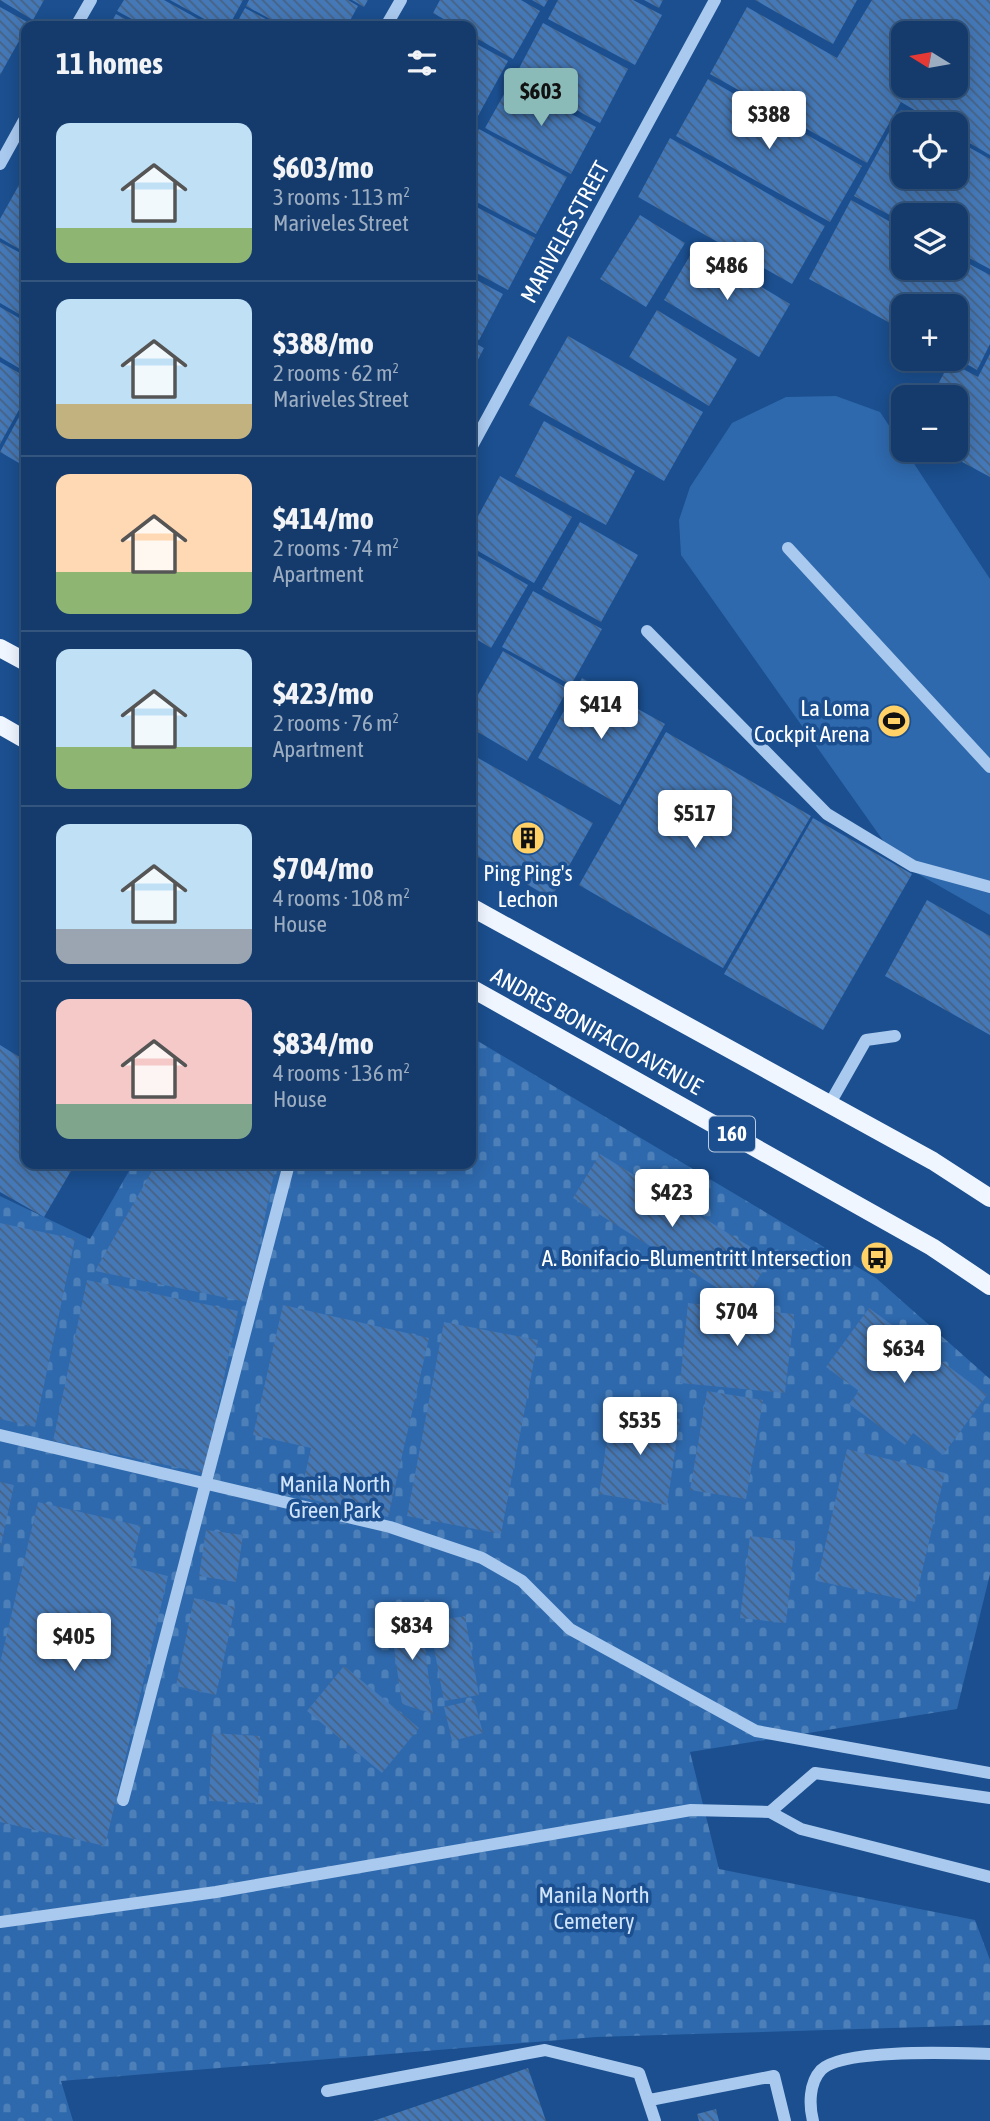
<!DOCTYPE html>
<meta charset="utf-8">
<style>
:root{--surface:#143b6b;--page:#214673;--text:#f1f3f6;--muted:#9dadc1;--line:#33557e;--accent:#8bbbb9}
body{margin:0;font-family:"Asap Condensed",sans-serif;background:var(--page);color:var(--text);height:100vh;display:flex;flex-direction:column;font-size:26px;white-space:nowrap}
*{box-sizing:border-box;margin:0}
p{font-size:23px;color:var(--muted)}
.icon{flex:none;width:38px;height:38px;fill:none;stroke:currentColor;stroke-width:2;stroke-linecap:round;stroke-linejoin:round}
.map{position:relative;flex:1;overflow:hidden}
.side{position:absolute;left:21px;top:21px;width:455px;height:1148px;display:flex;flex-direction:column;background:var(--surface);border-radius:14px;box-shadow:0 4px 18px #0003,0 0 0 2px var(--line)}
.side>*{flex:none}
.needle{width:46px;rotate:281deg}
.fabs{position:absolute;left:891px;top:21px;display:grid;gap:14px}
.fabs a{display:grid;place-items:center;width:77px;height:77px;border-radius:14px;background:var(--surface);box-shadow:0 4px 18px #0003,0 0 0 2px var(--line);font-size:35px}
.price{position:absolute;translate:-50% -60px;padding:0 16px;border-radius:7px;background:#fff;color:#222;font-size:23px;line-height:46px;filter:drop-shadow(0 2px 4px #0008)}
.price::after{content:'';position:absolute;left:50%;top:42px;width:21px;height:16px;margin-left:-10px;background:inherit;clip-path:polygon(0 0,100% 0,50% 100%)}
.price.on{background:var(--accent);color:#111}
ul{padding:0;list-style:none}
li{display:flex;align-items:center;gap:21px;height:175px;padding:0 35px}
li+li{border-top:2px solid var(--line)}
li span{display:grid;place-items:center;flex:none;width:196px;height:140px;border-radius:14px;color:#555}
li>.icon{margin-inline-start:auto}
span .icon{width:84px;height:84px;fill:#fffc;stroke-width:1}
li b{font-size:30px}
h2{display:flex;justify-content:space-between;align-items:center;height:84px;padding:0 35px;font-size:30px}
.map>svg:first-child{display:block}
.cemetery{fill:url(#cemetery-stones)}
.garden{fill:#2e69ad}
.building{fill:url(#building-back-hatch);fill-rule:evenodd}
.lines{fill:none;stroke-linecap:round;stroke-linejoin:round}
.minor{stroke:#a9c9ee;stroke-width:12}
.major{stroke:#f0f6ff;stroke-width:18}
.labels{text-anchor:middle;stroke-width:7;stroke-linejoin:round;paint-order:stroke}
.shield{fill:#1b4f8f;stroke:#bbcadd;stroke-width:2}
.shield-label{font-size:21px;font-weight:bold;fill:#fff}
.street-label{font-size:23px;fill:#fff;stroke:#1b4f8f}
.poi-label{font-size:23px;fill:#fff;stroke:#1b4f8f;text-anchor:end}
.park-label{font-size:23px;fill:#cfe3fa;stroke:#1b4f8f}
</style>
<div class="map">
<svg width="990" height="2121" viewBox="0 0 990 2121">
<defs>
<pattern id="cemetery-stones" width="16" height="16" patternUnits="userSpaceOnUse" patternTransform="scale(1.75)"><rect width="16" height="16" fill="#2e69ad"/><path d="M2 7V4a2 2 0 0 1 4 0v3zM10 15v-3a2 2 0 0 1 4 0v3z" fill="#4d80b9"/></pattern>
<pattern id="building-back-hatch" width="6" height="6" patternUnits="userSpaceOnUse" patternTransform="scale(1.75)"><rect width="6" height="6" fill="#4478b7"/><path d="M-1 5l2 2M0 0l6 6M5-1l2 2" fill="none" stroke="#486282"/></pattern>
</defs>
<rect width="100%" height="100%" fill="#1b4f8f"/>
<path class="cemetery" d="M471 1037 876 1278 990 1379V1574L957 1709 690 1752 719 1869 975 1920 990 1960V2025L596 2037 61 2081 73 2121H0V1196L90 1239 133 1164H471Z"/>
<path class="garden" d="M836 396 880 412 990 579V915L899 863 681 555 679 520 690 487 732 423 786 397Z"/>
<path class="building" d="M0 0H44L33 20Z
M124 0H164L211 26H145L117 11Z
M170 0H243L229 26H217Z
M249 0H348L358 6 347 26H283L246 6Z
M352 0H368L364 7Z
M440 0H521L540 11 513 59 471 35V26H456L433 13Z
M532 0H548L544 7Z
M558 0H633L662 15 635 65 548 19Z
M644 0H663L659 8Z
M755 0H857L833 44Z
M872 0H990V155L956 135V124H938L901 102 867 163 710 74 747 7 837 58ZM903 33H956V86H903Z
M0 7 29 23 0 75Z
M245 8 279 26H235Z
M116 14 138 26H109Z
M430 19 444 26H426Z
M543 23 628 69 600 123 515 76Z
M471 41 508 61 473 125 471 124Z
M708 79 862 166 830 222 676 136Z
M511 82 596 127 571 174 485 128Z
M901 110 927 124H903V177H956V140L990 159V269L956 251V215H903V222L854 196Z
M479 129 567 177 536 234 471 199V144Z
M670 138 825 226 792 284 638 197Z
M24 176 26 178V253L0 238V219Z
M851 200 903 229V268H956V257L990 275V344L977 370 956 358V306H903V330L809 279Z
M471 204 535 238 508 290 471 270Z
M640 215 685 243 646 307 600 279Z
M0 242 26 256V318L0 303Z
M695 247 790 304 759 357 664 300Z
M471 277 503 294 479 340 471 336Z
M0 307 26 322V372L0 357Z
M657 310 737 359 709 406 629 357Z
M568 336 703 412 664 481 529 405Z
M471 341 484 348 471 373Z
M990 354V477L940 450H956V397H931L950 362 978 377Z
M0 362 26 377V397L0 444Z
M26 404V467L0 452Z
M544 421 635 471 606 525 515 476Z
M500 476 572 517 534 583 471 547V529Z
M580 522 638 555 601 622 542 589Z
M471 552 528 585 491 648 471 636Z
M533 591 602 629 571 685 502 647Z
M503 651 568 689 527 761 471 728V707Z
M582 678 665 724 620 805 538 758Z
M666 732 811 816 723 968 579 885Z
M471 754 593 823 551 898 471 853Z
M813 818 912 874 823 1030 724 974Z
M927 900 990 936V1035L885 976Z
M0 1045 26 1061V1164H75L44 1217 0 1192Z
M600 1154 770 1259 743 1304 573 1198Z
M156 1164H276L247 1302 95 1271Z
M407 1164H448L446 1174Z
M0 1223 75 1239 35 1427 0 1419Z
M87 1280 238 1311 204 1473 53 1441Z
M688 1303 794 1314 785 1393 680 1383Z
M283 1305 429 1338 388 1517 300 1497 311 1448 253 1435Z
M869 1308 987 1395 943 1455 913 1433 905 1445 849 1404 859 1391 826 1367Z
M444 1322 538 1340 501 1534 407 1516Z
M707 1391 763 1400 746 1499 690 1490Z
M612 1409 680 1419 667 1505 599 1494Z
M847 1449 945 1473 915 1602 817 1581Z
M0 1482 14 1485 1 1545H0Z
M38 1502 141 1526 131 1567 168 1576 105 1846 0 1822V1663Z
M206 1530 243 1535 236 1582 199 1576Z
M750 1536 795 1541 786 1623 740 1618Z
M194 1598 235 1607 216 1695 176 1686Z
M389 1613 422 1621 433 1714 402 1704Z
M465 1616 479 1695 444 1701 429 1622Z
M344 1666 419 1728 382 1773 307 1711Z
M474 1700 483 1733 452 1741 444 1707Z
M212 1733 260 1736 258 1803 209 1801Z
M528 2068 546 2121H373Z
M716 2109 719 2121H699L697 2114Z"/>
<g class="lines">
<path class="minor" d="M76 26 91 0
M386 26 401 0
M0 164 26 117
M471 448 715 0
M788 548 990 767
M647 631 827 814 913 866 990 887
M829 1105 866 1040 895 1036
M0 1435 390 1527 482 1558 522 1581 570 1629 756 1731 990 1773
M990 1798 815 1773 770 1812 801 1829 990 1877
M123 1800 289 1164
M0 1922 216 1892 691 1810 770 1812
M327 2091 545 2050 639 2073 655 2121
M650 2100 774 2076 785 2121
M813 2121C809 2105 809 2083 821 2070 842 2048 957 2053 990 2054"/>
<path class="major" d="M0 648 26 662
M0 725 26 740
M471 907 933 1161 990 1198
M471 988 932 1247 990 1286"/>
</g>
<defs>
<symbol id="stadium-disc" viewBox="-11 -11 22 22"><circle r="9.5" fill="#ffd166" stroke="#1b4f8f"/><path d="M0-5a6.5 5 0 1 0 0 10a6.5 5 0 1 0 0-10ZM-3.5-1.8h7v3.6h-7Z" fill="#111"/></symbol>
<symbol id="building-disc" viewBox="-11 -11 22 22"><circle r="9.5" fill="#ffd166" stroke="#1b4f8f"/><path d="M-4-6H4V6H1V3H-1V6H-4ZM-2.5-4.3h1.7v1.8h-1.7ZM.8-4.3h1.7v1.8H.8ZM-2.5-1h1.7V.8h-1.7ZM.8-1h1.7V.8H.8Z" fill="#111"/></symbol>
<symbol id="bus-disc" viewBox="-11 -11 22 22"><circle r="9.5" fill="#ffd166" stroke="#1b4f8f"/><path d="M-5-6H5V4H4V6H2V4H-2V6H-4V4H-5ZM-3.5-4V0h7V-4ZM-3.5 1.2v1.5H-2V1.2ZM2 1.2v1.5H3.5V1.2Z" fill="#111"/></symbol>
</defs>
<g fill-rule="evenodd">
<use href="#stadium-disc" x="875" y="702" width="38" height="38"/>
<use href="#building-disc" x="509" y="819" width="38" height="38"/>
<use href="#bus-disc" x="858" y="1239" width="38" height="38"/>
</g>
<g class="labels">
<rect class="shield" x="709" y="1116.5" width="46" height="35" rx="5"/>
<g class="shield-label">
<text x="732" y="1141">160</text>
</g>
<g class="street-label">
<text transform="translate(565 232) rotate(-61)" y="8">MARIVELES STREET</text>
<text transform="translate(597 1031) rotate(29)" y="8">ANDRES BONIFACIO AVENUE</text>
</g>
<g class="poi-label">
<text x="870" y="716">La Loma<tspan x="870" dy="26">Cockpit Arena</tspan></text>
<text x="528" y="881" text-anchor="middle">Ping Ping's<tspan x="528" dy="26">Lechon</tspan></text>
<text x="852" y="1266">A. Bonifacio–Blumentritt Intersection</text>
</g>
<g class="park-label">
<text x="335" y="1492">Manila North<tspan x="335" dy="26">Green Park</tspan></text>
<text x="594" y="1903">Manila North<tspan x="594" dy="26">Cemetery</tspan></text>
</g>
</g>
</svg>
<div class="fabs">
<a><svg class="needle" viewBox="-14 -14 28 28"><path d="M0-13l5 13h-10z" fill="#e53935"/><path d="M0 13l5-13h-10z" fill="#9dadc1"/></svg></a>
<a><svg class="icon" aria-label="locate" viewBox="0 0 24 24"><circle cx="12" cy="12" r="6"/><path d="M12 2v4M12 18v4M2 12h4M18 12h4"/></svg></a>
<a><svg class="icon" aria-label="layers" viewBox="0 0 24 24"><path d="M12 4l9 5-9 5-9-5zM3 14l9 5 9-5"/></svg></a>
<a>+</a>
<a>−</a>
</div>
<b class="price on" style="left:541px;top:128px">$603</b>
<b class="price" style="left:769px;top:151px">$388</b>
<b class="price" style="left:727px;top:302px">$486</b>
<b class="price" style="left:601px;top:741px">$414</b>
<b class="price" style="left:695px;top:850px">$517</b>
<b class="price" style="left:672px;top:1229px">$423</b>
<b class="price" style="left:737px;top:1348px">$704</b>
<b class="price" style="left:904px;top:1385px">$634</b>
<b class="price" style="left:640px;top:1457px">$535</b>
<b class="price" style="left:412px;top:1662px">$834</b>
<b class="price" style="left:74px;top:1673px">$405</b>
<section class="side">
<h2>11 homes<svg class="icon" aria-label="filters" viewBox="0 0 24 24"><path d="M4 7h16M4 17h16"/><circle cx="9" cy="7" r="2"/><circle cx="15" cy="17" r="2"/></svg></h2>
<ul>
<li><span style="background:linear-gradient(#bfe0f5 75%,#8fb573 0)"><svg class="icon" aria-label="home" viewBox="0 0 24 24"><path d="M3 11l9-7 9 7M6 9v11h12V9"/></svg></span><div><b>$603/mo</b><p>3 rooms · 113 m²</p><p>Mariveles Street</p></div></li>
<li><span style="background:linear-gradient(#bfe0f5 75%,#c2b280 0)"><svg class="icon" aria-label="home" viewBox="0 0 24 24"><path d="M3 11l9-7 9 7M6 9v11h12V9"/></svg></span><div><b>$388/mo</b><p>2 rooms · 62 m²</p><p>Mariveles Street</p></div></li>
<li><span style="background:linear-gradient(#ffd9b3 70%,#8fb573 0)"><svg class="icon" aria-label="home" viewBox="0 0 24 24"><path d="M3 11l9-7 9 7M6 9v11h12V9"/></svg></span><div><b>$414/mo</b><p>2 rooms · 74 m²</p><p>Apartment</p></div></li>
<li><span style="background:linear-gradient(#bfe0f5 70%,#8fb573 0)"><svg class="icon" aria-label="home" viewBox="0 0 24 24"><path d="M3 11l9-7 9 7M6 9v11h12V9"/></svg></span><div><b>$423/mo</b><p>2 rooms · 76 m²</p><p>Apartment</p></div></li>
<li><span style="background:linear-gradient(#bfe0f5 75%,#9aa5b1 0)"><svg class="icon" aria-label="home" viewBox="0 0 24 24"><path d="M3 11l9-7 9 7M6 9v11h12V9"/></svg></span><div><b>$704/mo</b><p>4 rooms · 108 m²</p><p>House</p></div></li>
<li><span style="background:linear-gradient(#f6c9c9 75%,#7fa58c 0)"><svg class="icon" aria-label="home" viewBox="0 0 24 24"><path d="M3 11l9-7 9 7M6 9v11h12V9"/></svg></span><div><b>$834/mo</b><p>4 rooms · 136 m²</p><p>House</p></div></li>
</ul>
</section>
</div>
